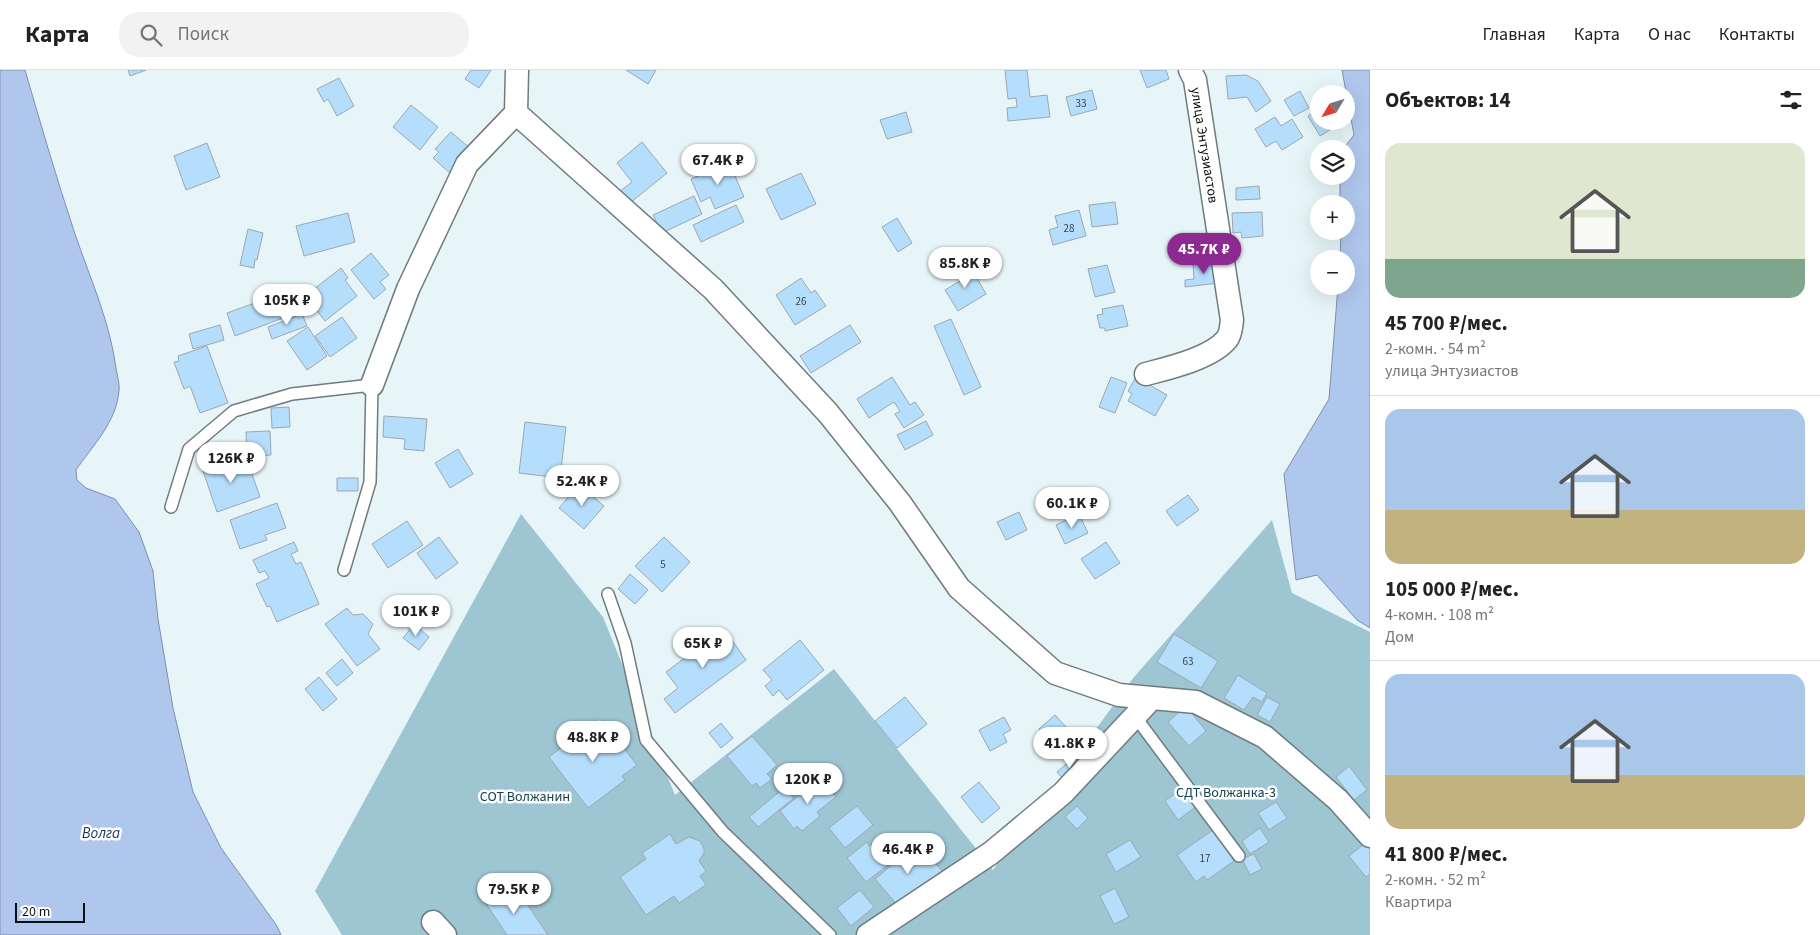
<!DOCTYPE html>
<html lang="ru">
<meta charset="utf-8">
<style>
:root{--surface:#fff;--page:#f2f2f2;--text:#222;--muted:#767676;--line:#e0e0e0;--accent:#8d2a91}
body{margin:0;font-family:"Source Sans 3",sans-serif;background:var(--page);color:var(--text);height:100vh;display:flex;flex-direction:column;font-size:19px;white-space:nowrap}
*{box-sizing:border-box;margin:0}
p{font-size:16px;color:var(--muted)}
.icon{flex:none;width:28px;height:28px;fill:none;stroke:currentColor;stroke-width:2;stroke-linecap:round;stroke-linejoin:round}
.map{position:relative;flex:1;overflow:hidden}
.details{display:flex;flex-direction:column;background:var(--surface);width:450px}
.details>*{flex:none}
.needle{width:32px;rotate:232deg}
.tools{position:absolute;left:1310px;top:15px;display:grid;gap:10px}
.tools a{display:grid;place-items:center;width:45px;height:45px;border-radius:50%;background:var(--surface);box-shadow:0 5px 20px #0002;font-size:25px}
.scale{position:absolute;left:15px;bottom:12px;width:70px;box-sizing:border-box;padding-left:5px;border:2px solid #0a0f10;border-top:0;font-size:14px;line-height:18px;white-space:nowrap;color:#0a0f10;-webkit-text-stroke:4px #fff;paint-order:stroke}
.price{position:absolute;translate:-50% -42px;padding:0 11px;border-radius:18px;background:#fff;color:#222;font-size:16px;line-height:32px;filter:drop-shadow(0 1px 2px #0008)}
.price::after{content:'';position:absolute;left:50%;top:30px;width:15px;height:11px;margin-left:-8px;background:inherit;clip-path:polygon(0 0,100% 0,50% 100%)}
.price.current{background:var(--accent);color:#fff}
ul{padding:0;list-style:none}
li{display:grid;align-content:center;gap:10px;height:265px;padding:0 15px}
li+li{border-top:1px solid var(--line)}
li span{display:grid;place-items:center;height:155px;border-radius:15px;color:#555}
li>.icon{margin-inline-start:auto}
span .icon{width:90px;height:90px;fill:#fffc;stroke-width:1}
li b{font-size:21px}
h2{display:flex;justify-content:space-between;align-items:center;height:60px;padding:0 15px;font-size:21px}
header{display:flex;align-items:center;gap:30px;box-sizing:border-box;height:70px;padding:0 25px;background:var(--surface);border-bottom:1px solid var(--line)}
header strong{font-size:24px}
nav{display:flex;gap:28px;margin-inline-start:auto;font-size:18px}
.search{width:350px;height:45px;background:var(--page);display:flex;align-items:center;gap:12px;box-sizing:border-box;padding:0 18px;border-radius:20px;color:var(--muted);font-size:19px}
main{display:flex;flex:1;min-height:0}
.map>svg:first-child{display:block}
.green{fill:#9dc6d2}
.water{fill:#b0c7ed;stroke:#7e90ab}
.building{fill:#b5defc;stroke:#9da7af}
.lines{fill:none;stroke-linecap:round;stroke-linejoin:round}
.service-casing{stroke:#6f7c7f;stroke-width:14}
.minor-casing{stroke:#6f7c7f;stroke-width:25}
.service{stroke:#fff;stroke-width:11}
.minor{stroke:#fff;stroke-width:22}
.labels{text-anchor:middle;stroke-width:5;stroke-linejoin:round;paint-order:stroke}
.number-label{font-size:11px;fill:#35434b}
.street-label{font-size:14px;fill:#0a0f10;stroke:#fff}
.park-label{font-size:14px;fill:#14434f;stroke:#fff}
.water-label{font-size:15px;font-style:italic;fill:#152e5d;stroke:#fff}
</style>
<header>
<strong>Карта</strong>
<div class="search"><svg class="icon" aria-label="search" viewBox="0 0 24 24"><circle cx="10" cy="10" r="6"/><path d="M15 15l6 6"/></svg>Поиск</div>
<nav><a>Главная</a><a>Карта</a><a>О нас</a><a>Контакты</a></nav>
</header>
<main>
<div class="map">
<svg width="1370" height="865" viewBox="0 0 1370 865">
<rect width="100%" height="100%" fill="#e7f5f9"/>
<path class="green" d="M521 444 603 547 675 725 834 599 993 800 1134 607 1272 450 1292 523 1370 562V865H342L315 821Z"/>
<path class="water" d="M0 0H25C41 55 57 110 75 164 90 208 110 252 116 298 117 305 120 314 119 321 116 353 93 375 76 400L77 410 86 418 115 429 139 462 153 501 158 549 173 638 193 722 221 778 277 856 281 865H0Z
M1342 0H1370V558L1357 550 1317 505 1296 510 1284 404 1329 329 1338 216H1346V189H1340L1341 161H1346V134H1340V106H1346V79H1343L1354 65Z"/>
<path class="building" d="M128 0H146L130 6Z
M471 0H491L479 18 465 9Z
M626 0H656L648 14Z
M1005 0H1027L1030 27 1047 25 1050 47 1008 51 1007 38 1017 37 1016 28 1008 29Z
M1140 0H1166L1169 9 1147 18Z
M1246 5 1258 11 1271 31 1256 42 1247 27 1228 29 1226 6Z
M339 8 354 36 337 46 328 29 324 32 317 19Z
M1092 20 1097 39 1071 46 1066 27Z
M1300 21 1309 38 1294 46 1284 30Z
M411 35 438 57 420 80 393 57Z
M1319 39V51H1333L1336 56 1320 66 1308 46Z
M906 42 912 62 887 69 880 50Z
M1275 47 1281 56 1292 49 1303 67 1282 80 1276 71 1266 77 1255 59Z
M451 62 472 80 451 104 433 88 439 82 435 79Z
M642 72 667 103 630 133 620 121 632 112 617 93Z
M207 73 220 107 186 120 174 86Z
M729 92 744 127 715 139 710 127 701 132 691 109Z
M801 103 816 134 781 150 766 119Z
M1259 116 1260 129 1236 130V118Z
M694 126 702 144 662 163 653 145Z
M1115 132 1118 154 1092 157 1089 135Z
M736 135 744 152 701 172 693 155Z
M1079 140 1086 166 1053 175 1049 160 1058 157 1055 146Z
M1262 142 1263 166 1242 168 1241 162 1233 163 1232 143Z
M348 143 355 172 304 186 296 156Z
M897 148 912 173 898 182 882 157Z
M248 159 263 163 257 190 255 189 254 198 240 195Z
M371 183 389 205 380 212 386 219 374 229 351 200Z
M1217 192 1219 213 1185 217V210L1194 209 1193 194Z
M969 194 986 224 958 241 945 220 960 211 954 203Z
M1107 195 1115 222 1095 227 1088 199Z
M341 198 348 208 345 210 357 226 325 251 305 226Z
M801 208 811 223 815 220 826 236 795 255 776 225Z
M291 220 299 242 235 266 227 243Z
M1123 235 1128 256 1105 261V258H1100L1097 245 1103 244 1102 239Z
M302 244 307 256 272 269 268 257Z
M342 247 357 268 330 287 315 266Z
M951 249 981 317 964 325 934 256Z
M220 255 224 270 193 279 189 264Z
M850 255 861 272 811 303 800 286Z
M308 257 327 286 307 300 287 271Z
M207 276 228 333 200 343 190 316 184 319 174 292 179 291 178 286Z
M892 307 910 335 915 332 924 345 904 358 895 344 900 341 894 332 869 348 857 329Z
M1111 307 1127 313 1115 343 1099 337Z
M1136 307 1167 325 1155 346 1128 331 1132 324 1128 321Z
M289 337 290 357 272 358 271 338Z
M384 346 427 349 424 381 404 379 405 369 383 367Z
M926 351 933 365 905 380 897 365Z
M525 352 566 357 560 408 519 403Z
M270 361 271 385 247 387 246 362Z
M458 379 473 404 450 418 435 393Z
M246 387 260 427 217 442 203 401Z
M337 408H358V421H337Z
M579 415 604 436 584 459 559 438Z
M1188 425 1199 440 1177 456 1166 441Z
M277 433 286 458 265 465 267 470 240 479 230 450Z
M1019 442 1027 460 1006 470 997 452Z
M1079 444 1088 463 1065 474 1056 455Z
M407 451 423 475 388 498 372 474Z
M439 467 458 493 436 509 417 483Z
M664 467 690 492 662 522 635 496Z
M294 472 298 481 291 484 296 494 301 492 319 534 277 552 270 536 267 537 256 514 269 508 265 501 259 503 253 490Z
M1106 472 1120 493 1095 509 1081 489Z
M630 504 648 520 635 534 618 519Z
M347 538 353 545 363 544 373 554 368 564 380 579 357 596 325 554Z
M414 554 429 567 419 580 403 568Z
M724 559 746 590 675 643 664 629 678 618 666 602Z
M1174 564 1218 591 1201 618 1157 592Z
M800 570 824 600 787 630 779 620 773 626 765 616 772 610 763 600Z
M342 589 353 603 337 616 326 603Z
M1238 605 1267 623 1262 632 1253 627 1244 640 1224 628Z
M319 607 337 629 323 641 305 619Z
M905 627 927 654 897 678 875 651Z
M1267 627 1280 634 1270 652 1257 645Z
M1186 636 1206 661 1189 676 1168 652Z
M1055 645 1080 672 1063 687 1039 659Z
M1004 647 1011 660 1003 664 1007 672 990 681 979 660Z
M600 648 637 695 622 706 625 710 588 738 549 687Z
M721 653 733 668 721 678 709 663Z
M752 666 777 695 767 704 772 709 760 718 756 713 752 716 727 686Z
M1074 687 1083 696 1065 711 1057 702Z
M1349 696 1367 720 1354 730 1336 707Z
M820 708 836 727 817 742 820 746 802 761 797 756 794 759 780 741Z
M979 712 1000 738 982 753 961 727Z
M785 717 794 728 758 757 749 747Z
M1184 717 1197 736 1178 750 1165 731Z
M1276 732 1287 748 1269 760 1258 743Z
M857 736 873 755 845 778 829 758Z
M1077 736 1088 748 1077 759 1065 747Z
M1260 758 1269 772 1250 784 1242 771Z
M1213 760 1234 791 1207 810 1204 806 1196 812 1177 785Z
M670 764 676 774 689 767 700 771 704 779V783L699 791 706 801 700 806 706 815 679 833 674 826 646 845 620 807 646 789 642 783Z
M881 767 897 788 866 812 847 788 867 772 869 776Z
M1130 770 1141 787 1116 802 1106 784Z
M1367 772 1370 775V804L1366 807 1349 786Z
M918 773 942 801 899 837 875 809Z
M1254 784 1262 799 1250 805 1242 789Z
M1115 818 1129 847 1114 854 1100 826Z
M494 820H509L519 835 525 831 548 865H507L487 835Z
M860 820 874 837 851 856 837 838Z"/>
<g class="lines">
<defs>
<path id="service" d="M171 437 189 379 234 341 292 324 372 315 370 412 344 500
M608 524 625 573 646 670 723 762 830 865
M1134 645 1239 786"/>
<path id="minor" d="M516 43 713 219 828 343 900 433 959 518 1055 603 1119 625 1196 632 1265 667 1338 730 1370 766
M1146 304C1169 298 1212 288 1227 269 1231 264 1231 257 1232 250L1195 10 1190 0
M372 315 408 219 467 94 516 43 517 0
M433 852 445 865
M868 865 991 783 1063 723 1152 628"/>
</defs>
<use href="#service" class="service-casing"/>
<use href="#minor" class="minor-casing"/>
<use href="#service" class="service"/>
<use href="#minor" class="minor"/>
</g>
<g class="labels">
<g class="number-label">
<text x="1081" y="37">33</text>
<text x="1069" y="162">28</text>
<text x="801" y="235">26</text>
<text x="663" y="498">5</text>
<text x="1188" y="595">63</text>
<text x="1205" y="792">17</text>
</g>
<g class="street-label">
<text transform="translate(1205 75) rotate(81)" y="5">улица Энтузиастов</text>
</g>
<g class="park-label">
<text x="1226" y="727">СДТ Волжанка-3</text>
<text x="525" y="731">СОТ Волжанин</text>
</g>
<g class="water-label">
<text x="101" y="768">Волга</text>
</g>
</g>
</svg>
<div class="tools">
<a><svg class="needle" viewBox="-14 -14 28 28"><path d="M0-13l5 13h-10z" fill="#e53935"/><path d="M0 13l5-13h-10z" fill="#767676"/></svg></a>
<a><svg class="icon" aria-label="layers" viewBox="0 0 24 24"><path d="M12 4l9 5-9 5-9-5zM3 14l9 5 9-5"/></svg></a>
<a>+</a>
<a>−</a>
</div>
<div class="scale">20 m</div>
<b class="price" style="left:718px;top:116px">67.4K ₽</b>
<b class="price current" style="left:1204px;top:205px">45.7K ₽</b>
<b class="price" style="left:965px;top:219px">85.8K ₽</b>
<b class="price" style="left:287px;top:256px">105K ₽</b>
<b class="price" style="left:231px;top:414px">126K ₽</b>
<b class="price" style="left:582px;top:437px">52.4K ₽</b>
<b class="price" style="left:1072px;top:459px">60.1K ₽</b>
<b class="price" style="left:416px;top:567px">101K ₽</b>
<b class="price" style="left:703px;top:599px">65K ₽</b>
<b class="price" style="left:593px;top:693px">48.8K ₽</b>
<b class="price" style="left:1070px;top:699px">41.8K ₽</b>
<b class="price" style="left:808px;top:735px">120K ₽</b>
<b class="price" style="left:908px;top:805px">46.4K ₽</b>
<b class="price" style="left:514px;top:845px">79.5K ₽</b>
</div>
<section class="details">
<h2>Объектов: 14<svg class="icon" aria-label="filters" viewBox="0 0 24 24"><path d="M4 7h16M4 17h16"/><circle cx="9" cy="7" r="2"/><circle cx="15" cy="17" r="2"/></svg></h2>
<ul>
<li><span style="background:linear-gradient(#dfe7d0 75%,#7fa58c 0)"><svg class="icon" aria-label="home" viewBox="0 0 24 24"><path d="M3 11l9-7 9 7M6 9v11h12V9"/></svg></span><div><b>45 700 ₽/мес.</b><p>2-комн. · 54 m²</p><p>улица Энтузиастов</p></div></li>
<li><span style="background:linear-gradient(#a9c7e8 65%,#c2b280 0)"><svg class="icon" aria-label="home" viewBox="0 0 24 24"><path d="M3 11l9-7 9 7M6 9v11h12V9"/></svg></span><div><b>105 000 ₽/мес.</b><p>4-комн. · 108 m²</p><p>Дом</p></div></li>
<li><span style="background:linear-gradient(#a9c7e8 65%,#c2b280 0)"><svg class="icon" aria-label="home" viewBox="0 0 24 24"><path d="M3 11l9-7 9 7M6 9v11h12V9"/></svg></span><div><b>41 800 ₽/мес.</b><p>2-комн. · 52 m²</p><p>Квартира</p></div></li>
</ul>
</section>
</main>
